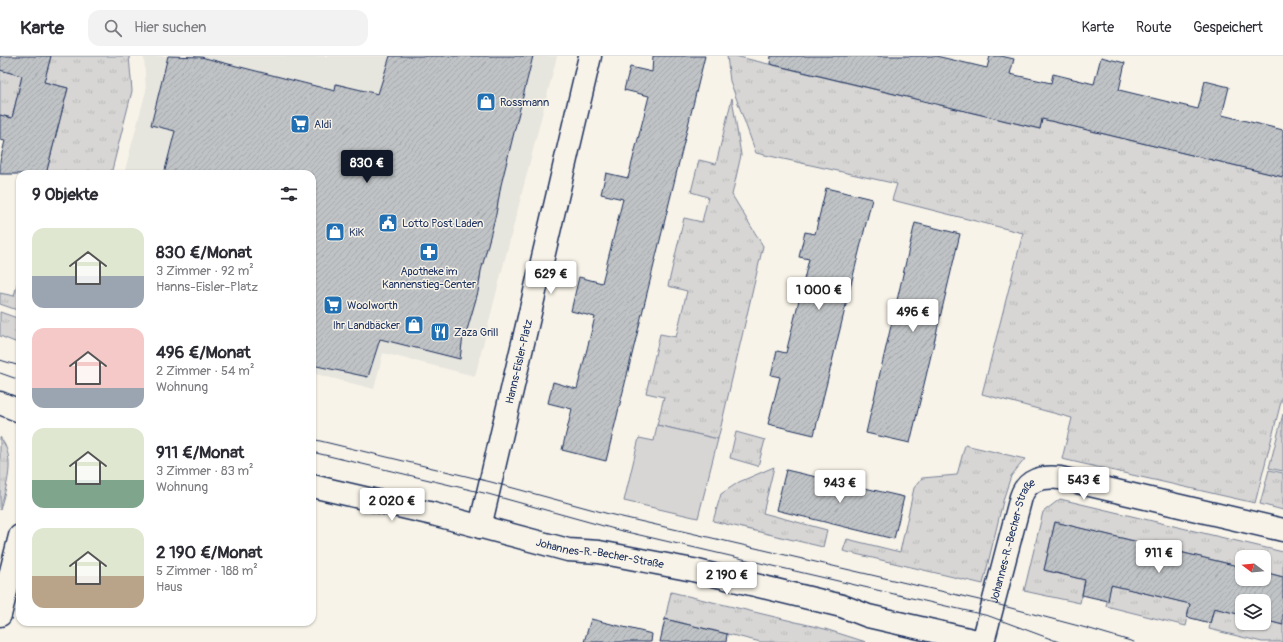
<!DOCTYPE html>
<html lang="de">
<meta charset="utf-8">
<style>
:root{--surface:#fff;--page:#f2f2f3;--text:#2b2b33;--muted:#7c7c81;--line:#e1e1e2;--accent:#111827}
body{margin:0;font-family:Pangolin,sans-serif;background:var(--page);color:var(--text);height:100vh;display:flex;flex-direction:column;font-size:15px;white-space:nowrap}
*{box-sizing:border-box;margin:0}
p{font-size:13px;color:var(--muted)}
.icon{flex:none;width:22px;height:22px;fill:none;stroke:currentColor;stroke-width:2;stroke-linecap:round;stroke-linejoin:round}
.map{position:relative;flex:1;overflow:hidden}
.side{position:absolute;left:16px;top:114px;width:300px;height:456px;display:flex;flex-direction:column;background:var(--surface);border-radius:12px;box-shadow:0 1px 3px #0004}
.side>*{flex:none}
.needle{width:26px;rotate:286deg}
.controls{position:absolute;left:1235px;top:494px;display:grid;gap:8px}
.controls a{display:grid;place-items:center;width:36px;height:36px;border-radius:8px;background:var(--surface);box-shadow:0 1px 3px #0004;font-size:20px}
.price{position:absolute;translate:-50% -34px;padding:0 9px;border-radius:4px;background:#fff;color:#222;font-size:13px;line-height:26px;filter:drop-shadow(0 1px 2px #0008)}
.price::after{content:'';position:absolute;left:50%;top:24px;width:12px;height:9px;margin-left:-6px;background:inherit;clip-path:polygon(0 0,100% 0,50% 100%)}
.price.on{background:var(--accent);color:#fff}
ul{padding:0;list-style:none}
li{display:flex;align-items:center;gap:12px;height:100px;padding:0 16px}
li span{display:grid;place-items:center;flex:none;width:112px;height:80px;border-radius:12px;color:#555}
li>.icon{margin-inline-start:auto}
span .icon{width:48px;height:48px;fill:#fffc;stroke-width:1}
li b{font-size:17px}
h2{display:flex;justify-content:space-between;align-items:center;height:48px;padding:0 16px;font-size:17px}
header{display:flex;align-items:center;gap:24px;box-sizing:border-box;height:56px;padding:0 20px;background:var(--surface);border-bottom:1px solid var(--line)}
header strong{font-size:19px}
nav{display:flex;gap:22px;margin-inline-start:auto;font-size:14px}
.search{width:280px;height:36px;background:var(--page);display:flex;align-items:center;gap:10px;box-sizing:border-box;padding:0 14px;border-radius:12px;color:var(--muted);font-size:15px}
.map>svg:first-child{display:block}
.built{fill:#e6e5de}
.grass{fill:url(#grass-tufts);stroke:#798299}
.park{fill:#d7d6d4;stroke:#798299}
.building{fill:url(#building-hatch);stroke:#1b2f5e}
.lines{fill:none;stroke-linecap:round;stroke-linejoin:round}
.minor-casing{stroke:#1b2f5e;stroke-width:25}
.minor{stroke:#f7f3e8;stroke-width:22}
.tram{stroke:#1b2f5e;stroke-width:1}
.labels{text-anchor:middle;stroke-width:3;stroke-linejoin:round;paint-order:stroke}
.poi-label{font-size:11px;fill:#1b2f5e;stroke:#f7f3e8;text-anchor:start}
.street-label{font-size:11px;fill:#1b2f5e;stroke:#f7f3e8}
</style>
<header>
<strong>Karte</strong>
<div class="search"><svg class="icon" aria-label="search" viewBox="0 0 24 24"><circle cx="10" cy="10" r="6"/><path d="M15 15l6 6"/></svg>Hier suchen</div>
<nav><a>Karte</a><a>Route</a><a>Gespeichert</a></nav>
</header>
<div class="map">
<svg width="1283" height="586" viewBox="0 0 1283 586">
<defs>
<pattern id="grass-tufts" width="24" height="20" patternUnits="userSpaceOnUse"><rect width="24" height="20" fill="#d7d6d4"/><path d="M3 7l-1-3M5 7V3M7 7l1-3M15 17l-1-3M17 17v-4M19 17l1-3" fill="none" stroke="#b8b8b8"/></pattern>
<pattern id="building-hatch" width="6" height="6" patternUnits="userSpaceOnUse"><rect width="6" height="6" fill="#c0c3c5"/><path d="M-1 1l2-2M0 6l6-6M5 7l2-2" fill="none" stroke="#a4a8ac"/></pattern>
</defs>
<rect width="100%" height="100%" fill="#f7f3e8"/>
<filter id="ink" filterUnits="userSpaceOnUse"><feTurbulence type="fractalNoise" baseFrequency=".025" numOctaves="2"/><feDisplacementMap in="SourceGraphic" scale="8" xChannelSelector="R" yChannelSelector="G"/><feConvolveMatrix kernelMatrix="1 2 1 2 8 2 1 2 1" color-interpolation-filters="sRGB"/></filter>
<g filter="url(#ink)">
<path class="built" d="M144 0H557L475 320 383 297 374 333 312 317V118H124L146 35Z"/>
<path class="grass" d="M51 0H129L132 35 111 118H46L68 32 44 26Z
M727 0H735L1040 73 1042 63 1283 121V338L1255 447 1062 403 1072 362 982 338 1023 177 892 144 897 128 756 97 730 25Z
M0 14 22 20 12 62 0 59Z
M732 42 741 99 732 139 763 190 718 383 657 369 664 341 646 337 660 278 676 281 687 235 668 230 684 162 702 166 708 141 691 136 699 104 716 108Z
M20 217V255L0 248V237L14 240Z
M0 256 20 263V288L0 280Z
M736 376 765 384 758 410 730 402Z
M0 381C17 403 6 430 0 454Z
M965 389 1025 403 1011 420 1004 441 983 528 843 495 847 483 900 496 914 432 922 422 957 419Z
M774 411 763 457 827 474 823 491 713 465 721 438 739 426Z
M1269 414 1283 417V454L1260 448Z
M1060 443 1283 496V521L1264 516V501H1242V511L1055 466 1044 514 1085 524 1080 547 1024 535 1043 456Z
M1111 529 1191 548 1186 570 1106 550Z
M671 536 825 573 866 586H761L665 563Z
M1214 552 1242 559V567H1264V564L1283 569V586H1262L1209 573Z"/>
<path class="park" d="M1283 358V415L1269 412Z
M657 369 718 383 698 462 624 445 639 382 654 385Z"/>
<path class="building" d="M0 0H51L44 26 68 32 46 118H0V105L5 85 0 84V59L12 62 22 20 0 14Z
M168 0 201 1 335 35 336 28 378 38 390 0H533L501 129 496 158 481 215 478 236 465 281 463 280 460 303 380 283 368 321 312 309V118H164L175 75 151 69Z
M653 0H705L606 405 562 394 572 353 548 347 553 326 577 333 595 261 571 255 579 221 602 227 623 143 601 138 606 117 628 122 649 40 624 34 630 11 652 16Z
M771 0H936L987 12 990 0H1001L1014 3 1010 18 1051 27 1053 18 1094 28 1101 1 1125 7 1119 34 1198 53 1205 25 1229 31 1222 59 1283 74V121L1042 63 1040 73 770 8Z
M826 132 872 143 814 379 768 368 780 321 771 319 777 295 786 297 809 203 799 201 805 176 815 178Z
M915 167 960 178 910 387 866 377Z
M786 414 904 441 894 483 776 454Z
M1055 466 1242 511V523H1264V516L1283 521V569L1264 564V545H1242V559L1214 552 1210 567 1187 561 1190 548 1111 529 1108 545 1082 539 1085 524 1044 514Z
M591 563 652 578 651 586H584Z
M665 563 727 578 726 586H660Z"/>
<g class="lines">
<defs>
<g id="minor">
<path d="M0 347 20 355"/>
<path id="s1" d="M312 430 433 458 568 494 599 496 693 514 842 550 868 560 981 586"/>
<path id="s2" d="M480 471 590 0"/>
<path d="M0 559 20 480"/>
<path id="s3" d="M983 586 1021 441C1027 423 1043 420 1060 422L1283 474"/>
</g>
</defs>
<use href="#minor" class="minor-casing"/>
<use href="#minor" class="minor"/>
<path class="tram" d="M0 304 20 310
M0 317 20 324
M312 383 491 426 609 458 992 547 1090 573 1134 586
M312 396 488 438 618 474 989 560 1059 586"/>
</g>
</g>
<defs>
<symbol id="shop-square" viewBox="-11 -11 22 22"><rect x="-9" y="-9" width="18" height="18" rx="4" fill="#1f6fb2" stroke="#f7f3e8"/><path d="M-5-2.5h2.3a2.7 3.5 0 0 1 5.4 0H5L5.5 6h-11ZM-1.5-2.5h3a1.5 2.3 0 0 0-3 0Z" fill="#fff"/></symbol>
<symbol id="supermarket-square" viewBox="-11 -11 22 22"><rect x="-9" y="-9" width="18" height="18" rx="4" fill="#1f6fb2" stroke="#f7f3e8"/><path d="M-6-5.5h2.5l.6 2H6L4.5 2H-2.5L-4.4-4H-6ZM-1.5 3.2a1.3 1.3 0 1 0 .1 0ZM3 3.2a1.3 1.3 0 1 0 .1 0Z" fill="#fff"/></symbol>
<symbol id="civic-square" viewBox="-11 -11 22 22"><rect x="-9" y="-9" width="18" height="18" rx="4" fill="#1f6fb2" stroke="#f7f3e8"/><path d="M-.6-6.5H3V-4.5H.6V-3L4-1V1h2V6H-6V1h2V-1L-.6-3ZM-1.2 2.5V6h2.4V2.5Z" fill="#fff"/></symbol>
<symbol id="pharmacy-square" viewBox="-11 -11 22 22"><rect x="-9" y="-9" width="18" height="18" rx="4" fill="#1f6fb2" stroke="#f7f3e8"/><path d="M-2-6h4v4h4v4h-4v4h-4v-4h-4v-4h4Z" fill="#fff"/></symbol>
<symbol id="restaurant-square" viewBox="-11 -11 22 22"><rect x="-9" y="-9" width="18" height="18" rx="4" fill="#1f6fb2" stroke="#f7f3e8"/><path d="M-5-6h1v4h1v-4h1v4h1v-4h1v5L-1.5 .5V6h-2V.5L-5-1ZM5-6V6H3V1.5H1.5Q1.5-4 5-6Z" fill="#fff"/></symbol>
</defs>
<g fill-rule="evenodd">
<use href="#shop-square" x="475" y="35" width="22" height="22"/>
<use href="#supermarket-square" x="289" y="57" width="22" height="22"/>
<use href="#civic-square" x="377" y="156" width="22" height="22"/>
<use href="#shop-square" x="324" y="165" width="22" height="22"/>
<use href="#pharmacy-square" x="418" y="185" width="22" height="22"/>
<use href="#supermarket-square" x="322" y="238" width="22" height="22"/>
<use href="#shop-square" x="403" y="258" width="22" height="22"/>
<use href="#restaurant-square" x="429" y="265" width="22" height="22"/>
</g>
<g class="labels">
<g class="poi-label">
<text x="500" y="50">Rossmann</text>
<text x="314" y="72">Aldi</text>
<text x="402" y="171">Lotto Post Laden</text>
<text x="349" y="180">KiK</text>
<text x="429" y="219" text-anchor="middle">Apotheke im<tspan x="429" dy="13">Kannenstieg-Center</tspan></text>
<text x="347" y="253">Woolworth</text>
<text x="400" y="273" text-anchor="end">Ihr Landbäcker</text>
<text x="454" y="280">Zaza Grill</text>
</g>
<g class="street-label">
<text dy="4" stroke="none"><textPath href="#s2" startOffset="170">Hanns-Eisler-Platz</textPath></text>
<text dy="4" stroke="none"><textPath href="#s3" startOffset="106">Johannes-R.-Becher-Straße</textPath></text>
<text dy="4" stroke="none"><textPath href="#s1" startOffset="296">Johannes-R.-Becher-Straße</textPath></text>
</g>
</g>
</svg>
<div class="controls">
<a><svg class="needle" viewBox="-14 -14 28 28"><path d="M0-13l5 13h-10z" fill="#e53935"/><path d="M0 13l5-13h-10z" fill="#7c7c81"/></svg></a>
<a><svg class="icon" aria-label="layers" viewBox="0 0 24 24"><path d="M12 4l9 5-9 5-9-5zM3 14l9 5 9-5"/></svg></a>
</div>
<b class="price on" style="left:367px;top:128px">830 €</b>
<b class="price" style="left:551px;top:239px">629 €</b>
<b class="price" style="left:819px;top:255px">1 000 €</b>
<b class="price" style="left:913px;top:277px">496 €</b>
<b class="price" style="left:1084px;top:445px">543 €</b>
<b class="price" style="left:840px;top:448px">943 €</b>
<b class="price" style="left:392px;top:466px">2 020 €</b>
<b class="price" style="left:1159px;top:518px">911 €</b>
<b class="price" style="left:727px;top:540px">2 190 €</b>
<section class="side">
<h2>9 Objekte<svg class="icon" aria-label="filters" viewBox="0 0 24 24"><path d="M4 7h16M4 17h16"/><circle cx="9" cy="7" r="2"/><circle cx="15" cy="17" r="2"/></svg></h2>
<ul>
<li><span style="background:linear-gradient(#dfe7d0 60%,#9aa5b1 0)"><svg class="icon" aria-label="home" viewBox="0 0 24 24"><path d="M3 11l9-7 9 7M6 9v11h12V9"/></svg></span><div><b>830 €/Monat</b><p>3 Zimmer · 92 m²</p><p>Hanns-Eisler-Platz</p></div></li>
<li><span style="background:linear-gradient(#f6c9c9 75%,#9aa5b1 0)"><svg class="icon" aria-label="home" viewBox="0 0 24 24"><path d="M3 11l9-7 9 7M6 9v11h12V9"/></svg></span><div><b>496 €/Monat</b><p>2 Zimmer · 54 m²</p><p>Wohnung</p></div></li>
<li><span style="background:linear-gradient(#dfe7d0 65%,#7fa58c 0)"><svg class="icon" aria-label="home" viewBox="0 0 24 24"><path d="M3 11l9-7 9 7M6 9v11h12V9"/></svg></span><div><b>911 €/Monat</b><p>3 Zimmer · 83 m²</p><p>Wohnung</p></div></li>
<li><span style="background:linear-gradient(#dfe7d0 60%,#b9a48a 0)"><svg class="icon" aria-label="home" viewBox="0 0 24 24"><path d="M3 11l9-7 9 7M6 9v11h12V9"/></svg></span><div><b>2 190 €/Monat</b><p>5 Zimmer · 188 m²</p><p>Haus</p></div></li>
</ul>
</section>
</div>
